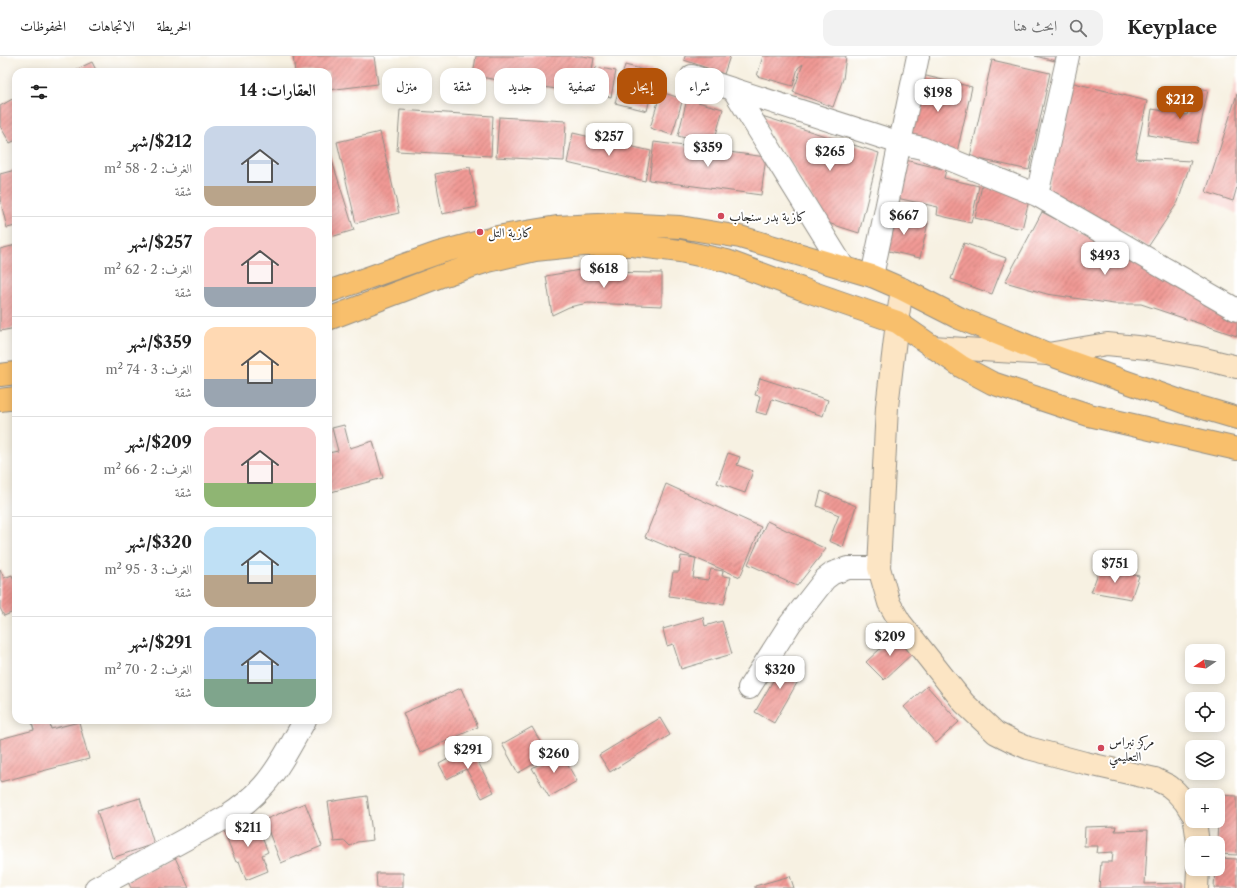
<!DOCTYPE html>
<html lang="ar">
<meta charset="utf-8">
<style>
:root{--surface:#fff;--page:#f2f2f2;--text:#222;--muted:#767676;--line:#e0e0e0;--accent:#b45309}
body{margin:0;font-family:"Libre Caslon Text",Amiri,serif;background:var(--page);color:var(--text);direction:rtl;height:100vh;display:flex;flex-direction:column;font-size:15px;white-space:nowrap}
*{box-sizing:border-box;margin:0}
p{font-size:13px;color:var(--muted)}
.icon{flex:none;width:22px;height:22px;fill:none;stroke:currentColor;stroke-width:2;stroke-linecap:round;stroke-linejoin:round}
.map{position:relative;flex:1;overflow:hidden;direction:ltr}
.drawer{position:absolute;left:12px;top:12px;width:320px;height:656px;display:flex;flex-direction:column;background:var(--surface);border-radius:12px;box-shadow:0 2px 10px #0003;direction:rtl}
.drawer>*{flex:none}
.top-card{position:absolute;left:344px;top:12px;width:380px;height:36px;direction:rtl;display:flex;gap:8px}
.needle{width:26px;rotate:257deg}
.buttons{position:absolute;left:1185px;top:588px;display:grid;gap:8px}
.buttons a{display:grid;place-items:center;width:40px;height:40px;border-radius:8px;background:var(--surface);box-shadow:0 2px 10px #0003;font-size:20px}
.price{position:absolute;translate:-50% -34px;padding:0 9px;border-radius:8px;background:#fff;color:#222;font-size:13px;line-height:26px;filter:drop-shadow(0 1px 2px #0008)}
.price::after{content:'';position:absolute;left:50%;top:24px;width:12px;height:9px;margin-left:-6px;background:inherit;clip-path:polygon(0 0,100% 0,50% 100%)}
.price.active{background:var(--accent);color:#fff}
ul{padding:0;list-style:none}
li{display:flex;align-items:center;gap:12px;height:100px;padding:0 16px}
li+li{border-top:1px solid var(--line)}
li span{display:grid;place-items:center;flex:none;width:112px;height:80px;border-radius:12px;color:#555}
li>.icon{margin-inline-start:auto}
span .icon{width:48px;height:48px;fill:#fffc;stroke-width:1}
li b{font-size:17px}
h2{display:flex;justify-content:space-between;align-items:center;height:48px;padding:0 16px;font-size:17px}
.tag{padding:0 14px;border-radius:12px;background:var(--surface);box-shadow:0 2px 10px #0003;font-size:14px;line-height:36px}
.tag.active{background:var(--accent);color:#fff}
header{display:flex;align-items:center;gap:24px;box-sizing:border-box;height:56px;padding:0 20px;background:var(--surface);border-bottom:1px solid var(--line)}
header strong{font-size:19px}
nav{display:flex;gap:22px;margin-inline-start:auto;font-size:14px}
.search{width:280px;height:36px;background:var(--page);display:flex;align-items:center;gap:10px;box-sizing:border-box;padding:0 14px;border-radius:12px;color:var(--muted);font-size:15px}
.map>svg:first-child{display:block}
.built{fill:#f7d0cc}
.building{fill:url(#building-hatch)}
.lines{fill:none;stroke-linecap:round;stroke-linejoin:round}
.street-casing{stroke:#918e86;stroke-width:24}
.secondary-casing{stroke:#918e86;stroke-width:24}
.primary-casing{stroke:#918e86;stroke-width:24}
.street{stroke:#fff;stroke-width:22}
.secondary{stroke:#fce5c4;stroke-width:22}
.primary{stroke:#f8bf6c;stroke-width:22}
.poi-dot{fill:#d1495b;stroke:#fff;stroke-width:1.5}
.labels{text-anchor:middle;stroke-width:4;stroke-linejoin:round;paint-order:stroke}
.poi-label{font-size:13px;fill:#2b2b2b;stroke:#fff;text-anchor:start}
</style>
<header>
<strong>Keyplace</strong>
<div class="search"><svg class="icon" aria-label="search" viewBox="0 0 24 24"><circle cx="10" cy="10" r="6"/><path d="M15 15l6 6"/></svg>ابحث هنا</div>
<nav><a>الخريطة</a><a>الاتجاهات</a><a>المحفوظات</a></nav>
</header>
<div class="map">
<svg width="1237" height="832" viewBox="0 0 1237 832">
<defs>
<pattern id="building-hatch" width="6" height="6" patternUnits="userSpaceOnUse"><rect width="6" height="6" fill="#f09994"/><path d="M-1 1l2-2M0 6l6-6M5 7l2-2" fill="none" stroke="#c37d79"/></pattern>
</defs>
<rect width="100%" height="100%" fill="#fff"/>
<filter id="ink" filterUnits="userSpaceOnUse"><feTurbulence type="fractalNoise" baseFrequency=".025" numOctaves="2"/><feDisplacementMap in="SourceGraphic" scale="8" xChannelSelector="R" yChannelSelector="G"/><feConvolveMatrix kernelMatrix="1 2 1 2 8 2 1 2 1" color-interpolation-filters="sRGB"/></filter>
<filter id="wash" filterUnits="userSpaceOnUse"><feTurbulence type="fractalNoise" baseFrequency=".012" numOctaves="4" result="noise"/><feDisplacementMap in="SourceGraphic" scale="16" xChannelSelector="R" yChannelSelector="G"/><feGaussianBlur stdDeviation="0.9" result="paint"/><feColorMatrix in="noise" values="0 0 0 0 0 0 0 0 0 0 0 0 0 0 0 0 0 1.4 0 .05"/><feComposite in="paint" operator="in"/></filter>
<g filter="url(#wash)">
<rect width="100%" height="100%" fill="#f7f1e2"/>
<path class="built" d="M1237 20V158L1202 140Z"/>
<g id="blocks">
<path class="building" d="M293 0H374L378 28 328 34V16H295Z
M476 0H582L594 2 588 38 473 20Z
M685 0H730L724 18 684 4Z
M763 0H846L843 23 833 51 793 36 803 8 798 12 793 30 757 20Z
M1035 0H1056L1055 5Z
M992 4 1050 17 1029 114 970 101Z
M92 6 97 16H71Z
M625 9 656 17 647 55 615 47Z
M596 11 616 15 611 41 591 37Z
M918 18 972 31 957 96 903 83Z
M1070 26 1147 45 1135 102 1191 105 1178 146 1148 191 1048 134Z
M1194 31 1208 34 1197 87 1148 79 1152 53 1187 59Z
M661 36 683 43 672 79 650 72Z
M1237 38V131L1233 145 1206 136Z
M16 41V84L10 87 0 70V50Z
M687 43 723 53 713 90 678 80Z
M400 54 493 60 491 100 397 95Z
M762 60 879 97 859 177 828 167Z
M499 61 566 65 564 105 496 101Z
M380 76 399 157 356 167 337 86Z
M573 77 651 95 645 125 567 107Z
M654 86 766 101 761 139 649 124Z
M328 92 354 174 328 182Z
M901 103 946 114 944 122 979 130 971 167 937 159 938 151 892 141Z
M470 111 477 151 442 158 435 118Z
M15 114 16 120V170L7 172 0 143V118Z
M982 129 1030 140 1022 173 975 162Z
M1042 156 1104 188 1237 260V280L1141 248H1114L1047 238 1005 226Z
M888 158 928 167 920 202 880 193Z
M964 187 1006 202 992 238 951 223Z
M16 189V272L0 275V193Z
M591 212V216L662 217V250L588 247 569 251 552 259 546 220Z
M760 322 828 344 823 360 772 343 767 359 756 356 760 340 755 339Z
M344 369 350 392 373 385 383 422 331 436 328 425V397L338 395 332 372Z
M728 397 740 401 737 409 753 415 745 437 717 427Z
M666 428 761 471 740 521 645 481Z
M821 435 856 450 843 491 829 485 839 459 817 450Z
M767 465 826 493 797 530 748 508Z
M681 500 696 502 693 522 708 524 711 513 723 515 722 520 731 521 724 548 669 540 673 516H679Z
M1100 512 1139 520 1131 543 1091 536Z
M0 513 4 522 12 519 16 529V555L4 560 0 552Z
M703 561 705 570 722 565 732 598 681 613 673 588 667 590 663 573Z
M897 577 914 596 884 624 866 606Z
M786 602 805 613 774 667 755 656Z
M927 630 959 666 936 687 904 651Z
M461 632 478 671 420 697 403 657Z
M660 662 670 679 610 716 599 699Z
M31 664H49L51 673 79 666 89 703 0 726V683L34 674Z
M532 671 548 700 518 717 502 688Z
M470 691 494 736 482 742 466 713 447 723 439 708Z
M560 696 577 725 549 741 532 712Z
M1219 739 1237 740V799L1218 798V787H1217Z
M367 740 373 784 357 786 350 790 345 785 334 786 328 746Z
M140 742 154 788 112 802 97 755Z
M305 747 322 790 281 807 264 764Z
M254 762 268 796 262 799 268 815 246 824 239 805 236 806 223 774Z
M1116 770 1115 775 1148 774 1145 828 1182 827V832H1099L1101 806H1112L1113 796 1097 797 1098 790H1084L1085 771Z
M174 799 189 832H131L127 824Z
M1218 802 1237 803V832H1214L1215 813H1218Z
M376 817H403V832H377Z
M790 820 794 832H755V830Z"/>
</g>
</g>
<g filter="url(#ink)">
<use href="#blocks" fill-opacity="0" stroke="#918e86" stroke-width="1"/>
<g class="lines">
<defs>
<path id="street" d="M692 20 900 87 922 92 1037 139 1237 254
M733 33 844 212
M1037 139 1068 0
M872 220 918 0
M749 632 790 568 825 523 833 517 848 512H879
M96 832 226 761C240 752 253 742 264 729 280 711 293 685 305 664"/>
<path id="secondary" d="M902 233 897 266 887 351 879 512 889 547 900 566 964 647 996 677 1012 685 1028 692 1085 707 1155 723 1169 730 1175 735 1185 746 1192 757
M932 291 1048 298 1107 288 1147 292 1196 301 1237 311
M1195 765 1198 787
M1197 832 1198 813"/>
<path id="primary" d="M328 236 438 197 497 181 557 171 618 168 680 171 740 181 872 220 902 233 959 262 1048 298 1186 347 1237 362
M328 263 441 220 488 205 535 194 583 189H632L680 195 727 205 802 233 897 266 962 311 992 327 1089 359 1237 393
M0 319 16 317
M0 344 16 342"/>
</defs>
<use href="#street" class="street-casing"/>
<use href="#secondary" class="secondary-casing"/>
<use href="#primary" class="primary-casing"/>
<use href="#street" class="street"/>
<use href="#secondary" class="secondary"/>
<use href="#primary" class="primary"/>
</g>
</g>
<g class="poi-dot">
<circle cx="721" cy="160" r="4"/>
<circle cx="480" cy="176" r="4"/>
<circle cx="1101" cy="692" r="4"/>
</g>
<g class="labels">
<g class="poi-label">
<text x="729" y="165">كازية بدر سنجاب</text>
<text x="488" y="181">كازية التل</text>
<text x="1109" y="690">مركز نبراس<tspan x="1109" dy="15">التعليمي</tspan></text>
</g>
</g>
</svg>
<div class="buttons">
<a><svg class="needle" viewBox="-14 -14 28 28"><path d="M0-13l5 13h-10z" fill="#e53935"/><path d="M0 13l5-13h-10z" fill="#767676"/></svg></a>
<a><svg class="icon" aria-label="locate" viewBox="0 0 24 24"><circle cx="12" cy="12" r="6"/><path d="M12 2v4M12 18v4M2 12h4M18 12h4"/></svg></a>
<a><svg class="icon" aria-label="layers" viewBox="0 0 24 24"><path d="M12 4l9 5-9 5-9-5zM3 14l9 5 9-5"/></svg></a>
<a>+</a>
<a>−</a>
</div>
<b class="price" style="left:938px;top:57px">$198</b>
<b class="price active" style="left:1180px;top:64px">$212</b>
<b class="price" style="left:609px;top:101px">$257</b>
<b class="price" style="left:708px;top:112px">$359</b>
<b class="price" style="left:830px;top:116px">$265</b>
<b class="price" style="left:904px;top:180px">$667</b>
<b class="price" style="left:1105px;top:220px">$493</b>
<b class="price" style="left:604px;top:233px">$618</b>
<b class="price" style="left:1115px;top:528px">$751</b>
<b class="price" style="left:890px;top:601px">$209</b>
<b class="price" style="left:780px;top:634px">$320</b>
<b class="price" style="left:468px;top:714px">$291</b>
<b class="price" style="left:554px;top:718px">$260</b>
<b class="price" style="left:248px;top:792px">$211</b>
<div class="top-card">
<a class="tag">شراء</a>
<a class="tag active">إيجار</a>
<a class="tag">تصفية</a>
<a class="tag">جديد</a>
<a class="tag">شقة</a>
<a class="tag">منزل</a>
</div>
<section class="drawer">
<h2>العقارات: 14<svg class="icon" aria-label="filters" viewBox="0 0 24 24"><path d="M4 7h16M4 17h16"/><circle cx="9" cy="7" r="2"/><circle cx="15" cy="17" r="2"/></svg></h2>
<ul>
<li><span style="background:linear-gradient(#c9d6e8 75%,#b9a48a 0)"><svg class="icon" aria-label="home" viewBox="0 0 24 24"><path d="M3 11l9-7 9 7M6 9v11h12V9"/></svg></span><div><b>$212/شهر</b><p>الغرف: 2 · 58 m²</p><p>شقة</p></div></li>
<li><span style="background:linear-gradient(#f6c9c9 75%,#9aa5b1 0)"><svg class="icon" aria-label="home" viewBox="0 0 24 24"><path d="M3 11l9-7 9 7M6 9v11h12V9"/></svg></span><div><b>$257/شهر</b><p>الغرف: 2 · 62 m²</p><p>شقة</p></div></li>
<li><span style="background:linear-gradient(#ffd9b3 65%,#9aa5b1 0)"><svg class="icon" aria-label="home" viewBox="0 0 24 24"><path d="M3 11l9-7 9 7M6 9v11h12V9"/></svg></span><div><b>$359/شهر</b><p>الغرف: 3 · 74 m²</p><p>شقة</p></div></li>
<li><span style="background:linear-gradient(#f6c9c9 70%,#8fb573 0)"><svg class="icon" aria-label="home" viewBox="0 0 24 24"><path d="M3 11l9-7 9 7M6 9v11h12V9"/></svg></span><div><b>$209/شهر</b><p>الغرف: 2 · 66 m²</p><p>شقة</p></div></li>
<li><span style="background:linear-gradient(#bfe0f5 60%,#b9a48a 0)"><svg class="icon" aria-label="home" viewBox="0 0 24 24"><path d="M3 11l9-7 9 7M6 9v11h12V9"/></svg></span><div><b>$320/شهر</b><p>الغرف: 3 · 95 m²</p><p>شقة</p></div></li>
<li><span style="background:linear-gradient(#a9c7e8 65%,#7fa58c 0)"><svg class="icon" aria-label="home" viewBox="0 0 24 24"><path d="M3 11l9-7 9 7M6 9v11h12V9"/></svg></span><div><b>$291/شهر</b><p>الغرف: 2 · 70 m²</p><p>شقة</p></div></li>
</ul>
</section>
</div>
